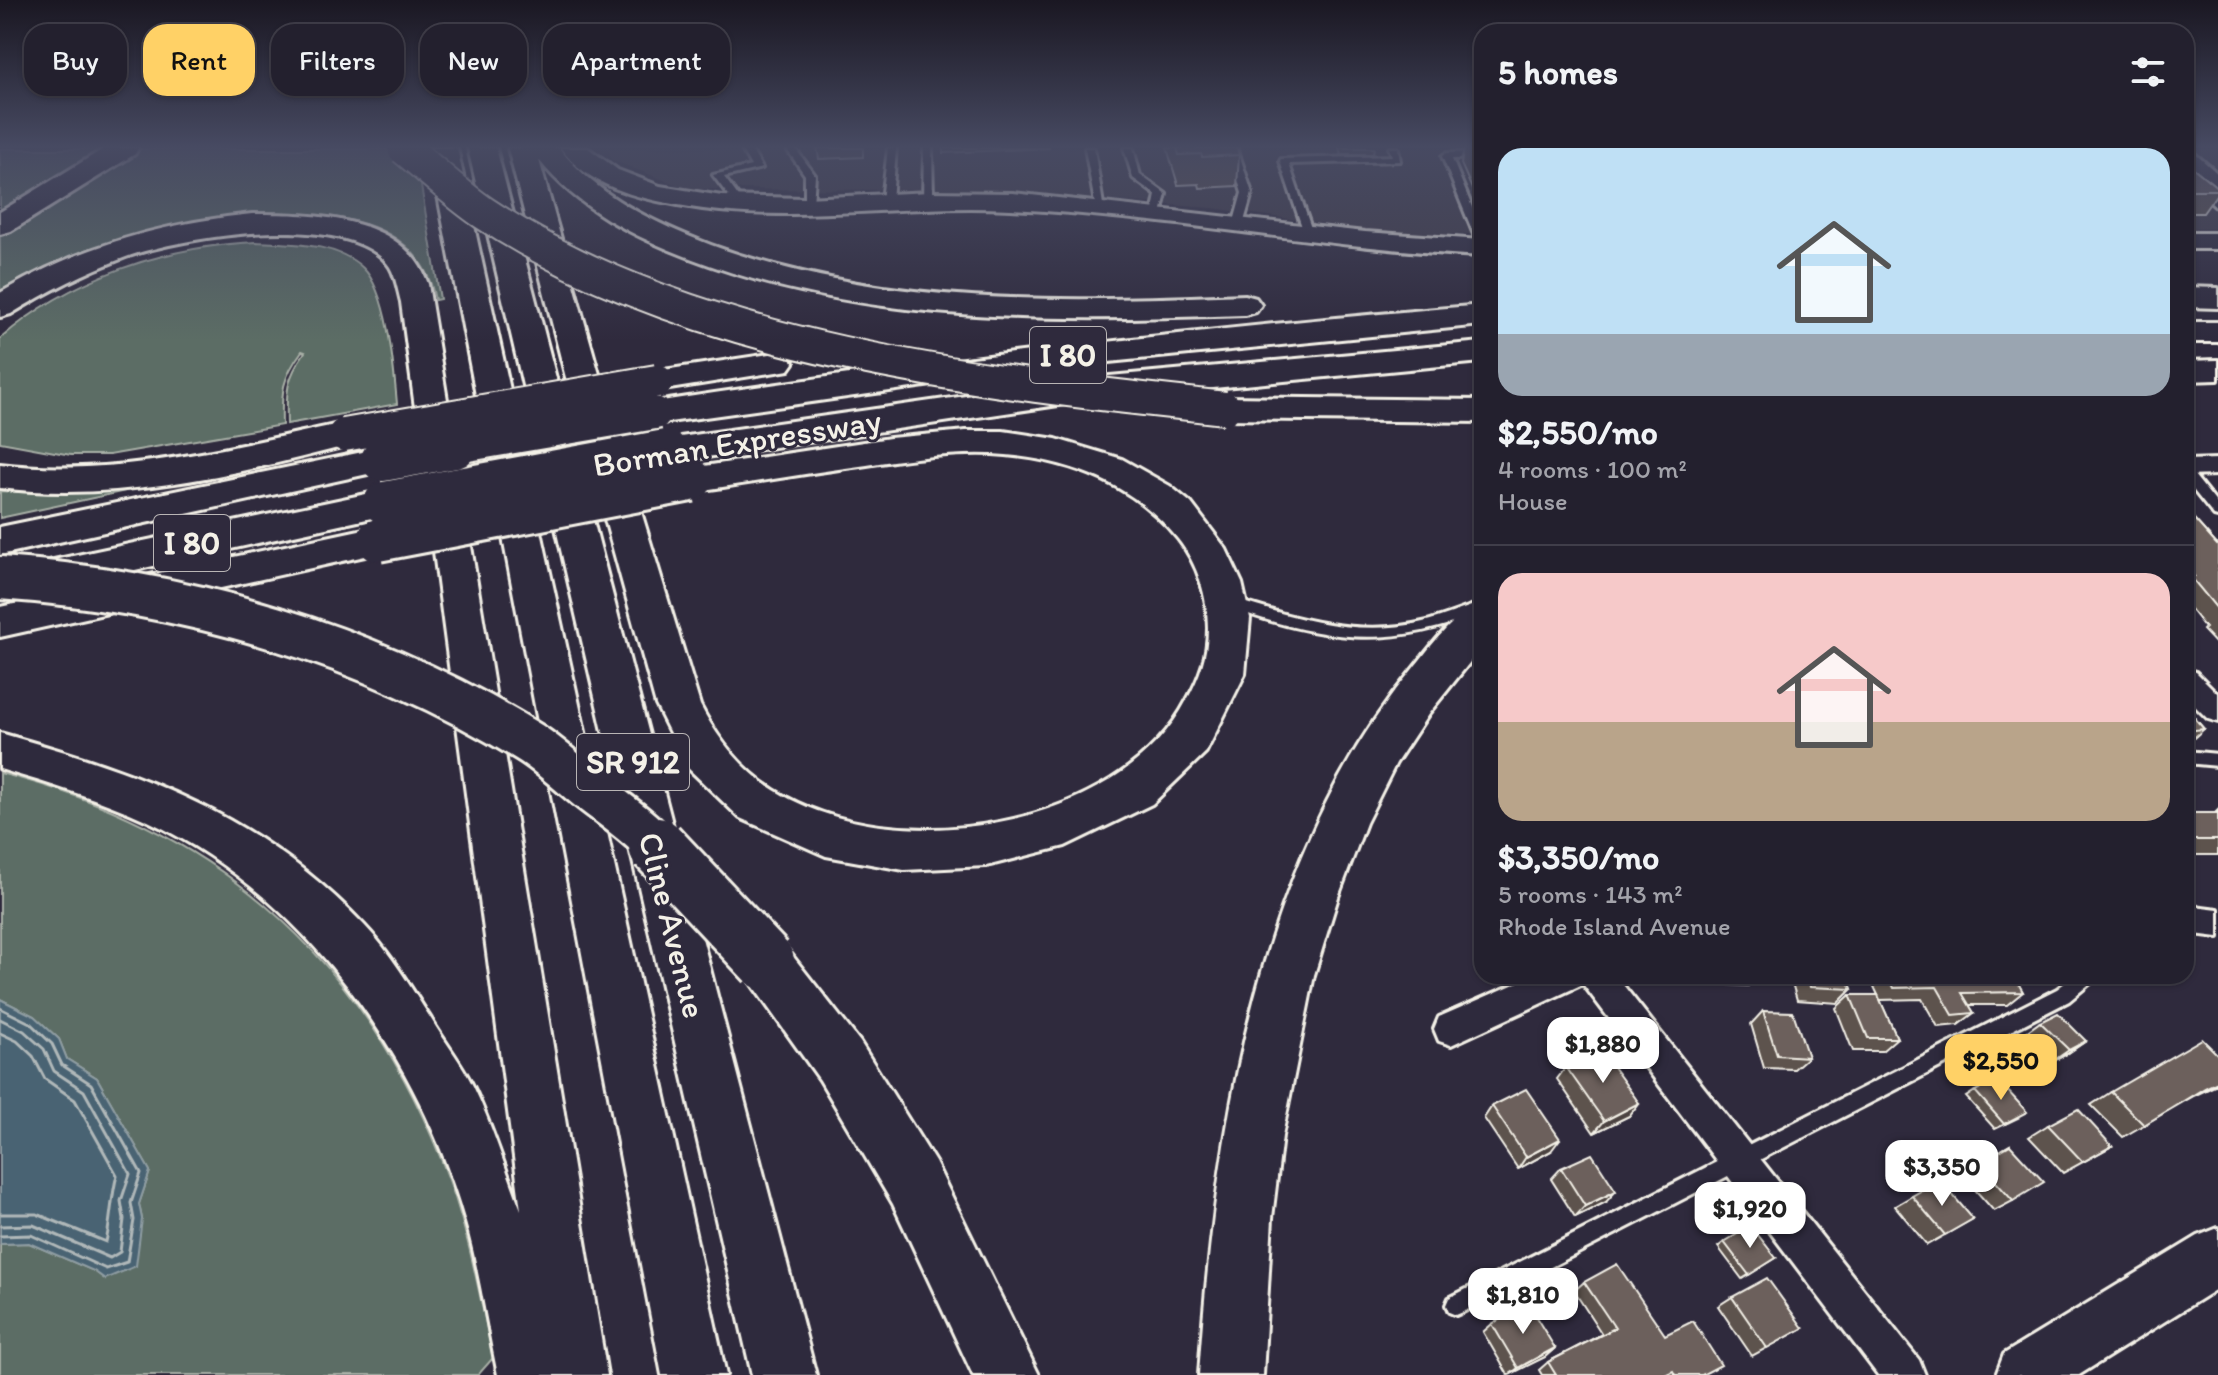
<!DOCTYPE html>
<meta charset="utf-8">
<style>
:root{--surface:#23202e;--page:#2b2836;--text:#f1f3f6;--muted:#a3a3aa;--line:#403e4a;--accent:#ffd166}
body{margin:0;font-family:Itim,sans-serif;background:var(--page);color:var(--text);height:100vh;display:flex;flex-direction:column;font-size:30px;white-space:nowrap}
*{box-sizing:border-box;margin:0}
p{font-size:26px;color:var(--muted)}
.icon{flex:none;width:44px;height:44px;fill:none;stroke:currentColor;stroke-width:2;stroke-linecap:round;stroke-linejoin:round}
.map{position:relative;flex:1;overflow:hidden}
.details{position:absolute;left:1474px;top:24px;width:720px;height:960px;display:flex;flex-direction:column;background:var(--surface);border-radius:24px;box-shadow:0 2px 6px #0004,0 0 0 2px var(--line)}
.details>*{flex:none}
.guide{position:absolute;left:24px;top:24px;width:760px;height:72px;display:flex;gap:16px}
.price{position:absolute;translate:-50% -68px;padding:0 18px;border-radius:16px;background:#fff;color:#222;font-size:26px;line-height:52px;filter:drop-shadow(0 2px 4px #0008)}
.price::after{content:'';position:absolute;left:50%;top:48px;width:24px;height:18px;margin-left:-12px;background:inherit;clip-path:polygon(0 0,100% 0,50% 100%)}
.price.on{background:var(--accent);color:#111}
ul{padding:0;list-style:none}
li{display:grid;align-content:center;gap:16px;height:424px;padding:0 24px}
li+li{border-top:2px solid var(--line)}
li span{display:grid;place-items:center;height:248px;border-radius:24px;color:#555}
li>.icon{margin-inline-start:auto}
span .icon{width:144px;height:144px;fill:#fffc;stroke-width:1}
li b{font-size:34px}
h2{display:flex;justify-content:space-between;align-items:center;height:96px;padding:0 24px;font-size:34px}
.tag{padding:0 28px;border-radius:24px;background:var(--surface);box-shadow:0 2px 6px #0004,0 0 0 2px var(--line);font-size:28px;line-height:72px}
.tag.on{background:var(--accent);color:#111}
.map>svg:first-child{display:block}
.built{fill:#413a46}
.green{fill:#5b6d65;stroke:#a8afa6;stroke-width:2}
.water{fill:#4a6373;stroke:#8e9ca2;stroke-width:2}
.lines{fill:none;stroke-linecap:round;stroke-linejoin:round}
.shore{stroke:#b0b8b9;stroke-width:3}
.lane-casing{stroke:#f4f1e8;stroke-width:6}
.street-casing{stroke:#f4f1e8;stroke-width:6}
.secondary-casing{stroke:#f4f1e8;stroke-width:6}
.highway-casing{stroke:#f4f1e8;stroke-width:6}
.lane{fill:#2f2a3d;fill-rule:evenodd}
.street{fill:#2f2a3d;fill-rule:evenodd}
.secondary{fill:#2f2a3d;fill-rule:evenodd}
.highway{fill:#2f2a3d;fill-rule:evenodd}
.highway-bridge-far2-casing{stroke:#f4f1e8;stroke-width:36;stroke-linecap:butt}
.highway-bridge-far1-casing{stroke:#f4f1e8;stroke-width:48;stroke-linecap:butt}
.highway-bridge-casing{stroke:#f4f1e8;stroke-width:62;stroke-linecap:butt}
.highway-bridge-far2{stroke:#2f2a3d;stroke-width:32}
.highway-bridge-far1{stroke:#2f2a3d;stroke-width:42}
.highway-bridge{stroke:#2f2a3d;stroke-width:56}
.wall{fill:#5d534e;stroke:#f4f1e8;stroke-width:2}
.shaded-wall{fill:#4c4340;stroke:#f4f1e8;stroke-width:2}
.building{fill:#6c605b;stroke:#f4f1e8;stroke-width:2}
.labels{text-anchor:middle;stroke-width:6;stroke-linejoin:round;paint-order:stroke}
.shield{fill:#2f2a3d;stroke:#b9b5b5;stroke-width:2}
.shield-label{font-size:32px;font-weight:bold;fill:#f4f1e8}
.street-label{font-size:34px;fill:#f4f1e8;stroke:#2f2a3d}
</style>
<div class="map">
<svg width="2218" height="1375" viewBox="0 0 2218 1375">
<rect width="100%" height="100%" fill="#2f2a3d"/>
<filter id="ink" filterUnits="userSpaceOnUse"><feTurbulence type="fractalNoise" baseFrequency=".0125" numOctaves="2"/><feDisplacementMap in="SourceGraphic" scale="16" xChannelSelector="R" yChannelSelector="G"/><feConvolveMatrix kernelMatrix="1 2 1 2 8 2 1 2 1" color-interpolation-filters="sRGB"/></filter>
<g filter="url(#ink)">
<path class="built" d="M608 149H1482V234L1403 235 1212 208 970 190 687 189 612 160Z
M2186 149H2218V229H2186Z"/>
<path class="green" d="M0 149H111L0 216Z
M132 149H387L420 180 440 299 435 300C419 213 322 211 250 216L0 295V229Z
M257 242C291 244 336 242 363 268 388 292 394 370 397 404L287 424C286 391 286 379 305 352L302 351C282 378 281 392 282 425L109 455H71L0 442V339C69 278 165 246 257 242Z
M135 486V489L0 518V491L58 494Z
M0 773C212 826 360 955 441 1159 467 1222 479 1292 493 1358L478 1375H0V1244L29 1243 94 1271 105 1279 142 1219 139 1204 150 1171 97 1078 67 1059 59 1039 34 1016 0 999Z"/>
<path class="water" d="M0 999 34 1016 59 1039 67 1059 97 1078 150 1171 139 1204 142 1219 136 1266 105 1279 94 1271 29 1243 0 1244Z"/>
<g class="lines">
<path class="shore" d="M0 1008 30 1023 52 1044 62 1065 91 1084 141 1173 131 1203 134 1220 127 1262 106 1269 31 1235 0 1236
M0 1019 24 1031 44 1049 54 1071 84 1091 130 1174 121 1201 124 1219 120 1252 110 1258 33 1225 0 1226
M0 1033 17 1041 33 1056 45 1079 75 1100 117 1175C111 1198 111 1219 106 1242L37 1214H0"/>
<defs>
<path id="lane" d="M741 148H750L762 168 724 177 744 204 739 207 736 206 713 175 751 166Z
M786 148H795L815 175 813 205 805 203V175Z
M888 148H896L892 201 887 204 882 201Z
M924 148H932L933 201 928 204 923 201Z
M1085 148H1094L1104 211 1096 209Z
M1124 148H1133L1140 175 1166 194 1160 217 1152 215 1156 195 1133 178Z
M1228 148H1237L1252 193 1243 225 1238 228 1233 225 1242 193Z
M1389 148H1398L1400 161 1289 164 1313 234 1305 236 1280 161 1281 159 1392 156Z
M1482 152V158L1452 159 1482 231V245L1477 242 1442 156 1446 153Z
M2186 173 2218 201V209L2186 181Z
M2186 469 2190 470 2218 505V517L2214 516 2186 481Z
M1233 599C1295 618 1357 638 1423 622 1443 617 1462 609 1482 602V612C1388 651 1322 640 1228 607L1226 604Z
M2186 751 2218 754V766L2186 763Z
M2074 976H2095L2093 981 2069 1001 1463 1312 1456 1315 1449 1312 1446 1305 1449 1298 2057 989Z"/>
<path id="street" d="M2186 150 2192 151 2218 174V189L2212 188 2186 165Z
M2218 459V475L2186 476V460Z
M2186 669 2196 672 2218 694V722L2208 719 2186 697Z
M2186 905 2218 909V937L2186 933Z
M1533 976H1616L1919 1360 1925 1375H1878L1583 984 1451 1045 1439 1041 1434 1029 1439 1017Z"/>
<path id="secondary" d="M561 148H588L618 170 660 186 722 196 805 198 930 192 1013 193 1365 232 1482 240V256C1324 248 1169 217 1011 209 900 203 788 226 678 205 637 198 586 185 561 148Z
M2186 233H2218V249H2186Z
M2218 1228V1288L2079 1375H1996L2004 1354 2198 1236Z"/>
<path id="highway" d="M105 148H138L135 154 11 231 0 234V212Z
M429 148H457L726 1375H662Z
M468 148H496L816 1375H752Z
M508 148H559C598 197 654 223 711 245 883 308 1065 302 1245 295L1256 298 1261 305 1256 312 1245 315C1057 321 869 326 690 258 633 236 578 209 539 160L599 374 700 705C717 738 742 770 774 790 894 865 1119 830 1187 700 1200 677 1208 655 1208 628 1208 597 1198 564 1178 539 1136 486 1073 461 1006 455 960 451 913 458 867 465 808 473 750 483 691 492L678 489 672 480 678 471 691 468 890 438 966 431H1003L1056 439 1122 459 1170 486 1191 503 1226 549 1242 583 1250 618 1245 674 1206 752 1152 804 1065 846 986 866 904 870 826 856 740 818 687 767 656 705 565 374Z
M252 214C314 214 404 215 428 284L607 1375H498C488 1328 481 1279 469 1233 424 1064 309 897 148 821 100 799 50 784 0 769V733C143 773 259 815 364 925 390 952 411 988 431 1019 444 1041 461 1062 473 1086 492 1125 505 1169 521 1210L401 302C398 291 396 277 390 267 351 208 182 237 126 257 86 272 48 291 11 314L0 317V293C78 247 162 223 252 214Z
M2186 287 2218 288V308L2186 307Z
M1482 305V325L1068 366 655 424 642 421 637 413 642 405 655 402C930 360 1205 328 1482 305Z
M2186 322H2218V342H2186Z
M1482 342V362L1099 399 666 463 653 459 648 451 653 443 666 439 1099 377Z
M777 353 789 356 794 363 789 370 657 391 645 388 640 381 645 374 657 371Z
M2218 360V380L2186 381V361Z
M1225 397 1482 400V422L1225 419 1212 416 1207 408 1212 400Z
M344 423 357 427 362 435 357 443C242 473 119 503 0 488V464C117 478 230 447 344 423Z
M382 448 395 452 401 460 395 468 0 555V527Z
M385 490 399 494 404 503 399 512 30 593 16 589 10 579 16 569 30 565Z
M378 526 392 530 398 540 392 550 0 637V607Z
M1482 605V647L1429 713 1396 763 1366 823 1338 897 1314 975 1282 1136 1272 1218 1263 1375H1199C1215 1140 1256 857 1412 670 1431 647 1453 613 1482 605Z
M766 938 784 945 860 1042 935 1162 1039 1375H973L893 1204 820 1080 748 979 740 962 748 945Z"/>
</defs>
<use href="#lane" class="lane-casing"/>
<use href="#street" class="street-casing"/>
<use href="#secondary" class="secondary-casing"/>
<use href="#highway" class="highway-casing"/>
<use href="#lane" class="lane"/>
<use href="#street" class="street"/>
<use href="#secondary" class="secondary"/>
<use href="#highway" class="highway"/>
<defs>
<path id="highway-bridge-far2" d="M404 148C430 169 456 194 484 213 692 351 982 382 1225 408
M344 435 657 381
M444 449 655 413"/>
<path id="highway-bridge-far1" d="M382 460 455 447
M385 503 666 451
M378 540 691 480
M0 578C186 591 367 643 527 741 549 754 569 774 589 790 612 808 639 826 659 848"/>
<path id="highway-bridge" d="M657 846 766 962"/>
</defs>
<use href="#highway-bridge-far2" class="highway-bridge-far2-casing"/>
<use href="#highway-bridge-far1" class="highway-bridge-far1-casing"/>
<use href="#highway-bridge" class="highway-bridge-casing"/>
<use href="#highway-bridge-far2" class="highway-bridge-far2"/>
<use href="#highway-bridge-far1" class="highway-bridge-far1"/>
<use href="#highway-bridge" class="highway-bridge"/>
</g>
<path class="wall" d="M817 148H863V157L819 159Z
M943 148H1050L943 153Z
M1167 148H1237L1239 155 1237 186 1200 188 1199 184 1178 185Z
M1339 148H1374L1373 154H1341Z
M1464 148H1482V207H1480L1461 164Z
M2186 162 2218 188V192L2203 213H2186Z
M2186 510 2218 546V646L2203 630 2205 628 2186 604Z
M2186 708 2204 729 2186 745Z
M2218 810V855H2186V813H2215Z
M1704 976H1756L1748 986 1707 984Z
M1790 976H1847L1852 989 1838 1003 1797 1000Z
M1869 976H2014L2023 992 2007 1005H1969L1974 1013 1958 1025 1938 1027 1922 999 1880 1000 1897 1038 1882 1051H1853L1836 1008 1850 995H1878Z
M1763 1011 1808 1057 1794 1069 1764 1068 1751 1024Z
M2040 1022 2086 1041 2067 1054 2050 1063 2022 1035Z
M1566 1067 1639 1103 1629 1116 1594 1133 1557 1079Z
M1975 1091 2018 1118 1995 1129 1966 1097Z
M2111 1092 2190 1098 2123 1137 2091 1105Z
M1492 1106 1551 1151 1518 1169 1484 1118Z
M2048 1125 2112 1146 2063 1173 2029 1137Z
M2010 1145 2013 1201 1994 1211 1961 1174Z
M1561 1168 1606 1202 1575 1217 1551 1179Z
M1912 1196 1973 1219 1927 1245 1895 1206Z
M1724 1242 1776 1258 1742 1279 1718 1247Z
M1584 1282 1665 1335 1704 1375H1542L1539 1370 1548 1362 1602 1334 1574 1291Z
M1732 1297 1803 1328 1752 1356 1718 1306Z
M1492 1324 1555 1348 1545 1357 1508 1375 1483 1332Z"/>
<path class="shaded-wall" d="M2086 1041 2067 1054 2050 1063 2069 1050Z
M2218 1082V1084L2215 1086 2183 1101Z
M1639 1103 1629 1116 1594 1133 1604 1121Z
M1560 1139 1551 1151 1518 1169 1526 1157Z
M1616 1191 1606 1202 1575 1217 1585 1206Z
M1555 1348 1545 1357 1509 1375 1518 1368Z"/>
<path class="building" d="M1177 148H1237L1239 155 1202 157 1201 154 1179 155Z
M1475 148H1482V164Z
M2186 162 2218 188V190H2190L2186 187Z
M2186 510 2218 546V610L2190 576H2194L2186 565Z
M2186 708 2204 729 2186 731Z
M2186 813H2218V840H2186Z
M1807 976H1847L1852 989 1810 987Z
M1888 976H2014L2023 992 1962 993 1974 1013 1953 1015 1937 987 1894 988Z
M1850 995H1878L1897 1038H1868Z
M1763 1011 1793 1012 1808 1057 1777 1055Z
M2058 1013 2086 1041 2069 1050 2040 1022Z
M2202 1039 2218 1055V1082L2205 1088 2144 1125 2111 1092Z
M1601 1050 1639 1103 1604 1121 1566 1067Z
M1997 1079 2027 1112 2004 1124 1975 1091Z
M1526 1089 1560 1139 1526 1157 1492 1106Z
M2078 1109 2112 1146 2083 1162 2048 1125Z
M2010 1145 2044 1182 2013 1201 1979 1163Z
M1592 1154 1616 1191 1585 1206 1561 1168Z
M1940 1180 1973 1219 1945 1235 1912 1196Z
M1751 1226 1776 1258 1749 1275 1724 1242Z
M1617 1264 1665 1335 1693 1321 1721 1365 1702 1375H1675L1673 1371 1665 1375H1556L1548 1362 1615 1328 1584 1282Z
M1767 1278 1803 1328 1767 1348 1732 1297Z
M1528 1304 1555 1348 1518 1368 1492 1324Z"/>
</g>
<linearGradient id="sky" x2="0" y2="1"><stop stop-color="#1a1722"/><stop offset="0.43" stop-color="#474a62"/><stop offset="1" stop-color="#474a62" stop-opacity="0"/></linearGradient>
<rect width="2218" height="341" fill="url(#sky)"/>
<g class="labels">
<g class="shield">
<rect x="1030" y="327" width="76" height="56" rx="6"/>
<rect x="154" y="515" width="76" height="56" rx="6"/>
<rect x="577" y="734" width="112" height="56" rx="6"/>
</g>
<g class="shield-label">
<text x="1068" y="366">I 80</text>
<text x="192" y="554">I 80</text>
<text x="633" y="773">SR 912</text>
</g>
<g class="street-label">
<text transform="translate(737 442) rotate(-9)" y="12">Borman Expressway</text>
<text transform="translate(673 925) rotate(76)" y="12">Cline Avenue</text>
</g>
</g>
</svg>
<b class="price" style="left:1603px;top:1085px">$1,880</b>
<b class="price on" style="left:2001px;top:1102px">$2,550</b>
<b class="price" style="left:1942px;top:1208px">$3,350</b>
<b class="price" style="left:1750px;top:1250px">$1,920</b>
<b class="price" style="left:1523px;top:1336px">$1,810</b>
<div class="guide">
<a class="tag">Buy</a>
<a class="tag on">Rent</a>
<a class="tag">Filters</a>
<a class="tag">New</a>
<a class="tag">Apartment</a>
</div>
<section class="details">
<h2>5 homes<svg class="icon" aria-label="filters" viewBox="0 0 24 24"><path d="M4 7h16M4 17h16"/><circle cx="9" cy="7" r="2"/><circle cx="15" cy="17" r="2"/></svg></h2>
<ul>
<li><span style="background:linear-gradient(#bfe0f5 75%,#9aa5b1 0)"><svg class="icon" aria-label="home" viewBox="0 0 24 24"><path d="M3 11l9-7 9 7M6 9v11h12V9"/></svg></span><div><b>$2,550/mo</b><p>4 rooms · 100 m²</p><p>House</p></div></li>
<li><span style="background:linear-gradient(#f6c9c9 60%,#b9a48a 0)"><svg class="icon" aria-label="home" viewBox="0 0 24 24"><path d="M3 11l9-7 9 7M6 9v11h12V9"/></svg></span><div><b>$3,350/mo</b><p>5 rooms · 143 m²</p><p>Rhode Island Avenue</p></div></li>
</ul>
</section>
</div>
